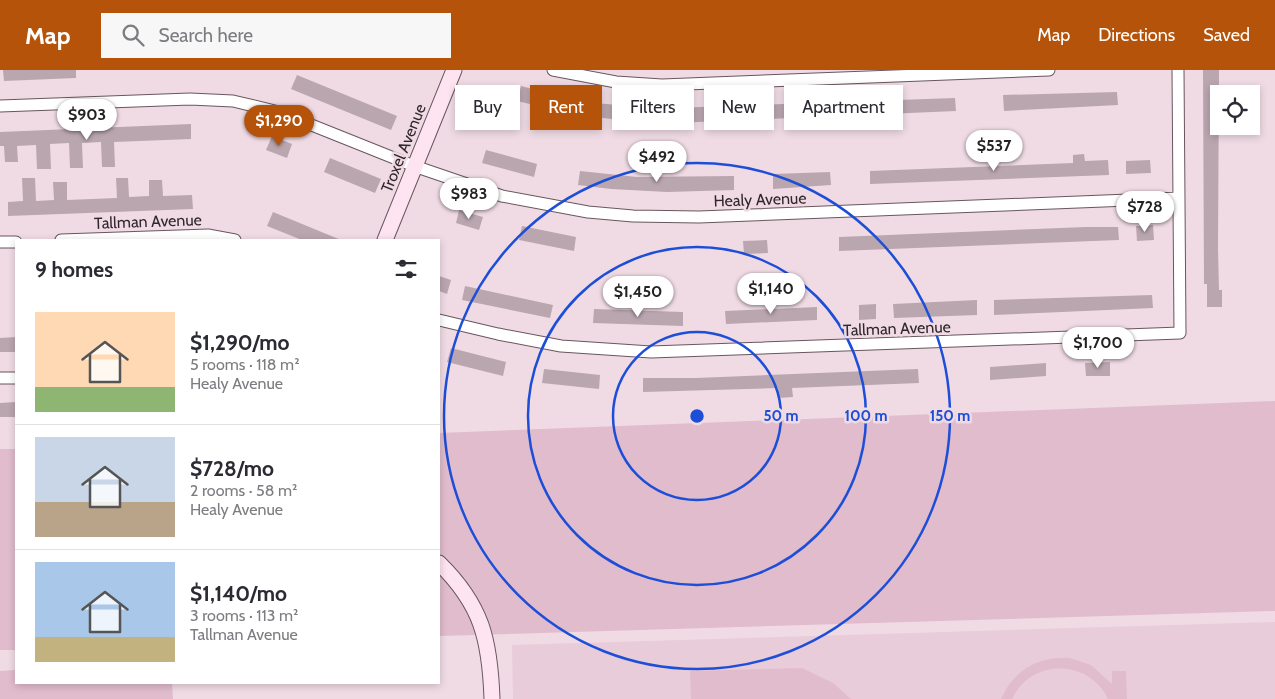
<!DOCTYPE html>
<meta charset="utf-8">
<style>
:root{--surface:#fff;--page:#f7f7f7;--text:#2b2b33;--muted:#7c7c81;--line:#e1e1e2;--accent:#b45309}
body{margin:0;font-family:Cabin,sans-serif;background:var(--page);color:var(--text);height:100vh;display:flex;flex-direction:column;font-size:19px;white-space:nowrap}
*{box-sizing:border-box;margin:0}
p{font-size:16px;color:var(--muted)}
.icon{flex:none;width:28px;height:28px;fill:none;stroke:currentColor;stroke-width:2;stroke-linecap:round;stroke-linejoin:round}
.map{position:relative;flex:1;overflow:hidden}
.sheet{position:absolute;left:15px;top:169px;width:425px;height:445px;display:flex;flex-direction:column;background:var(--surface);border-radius:0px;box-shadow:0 2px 8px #0003}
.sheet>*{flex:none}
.guide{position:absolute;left:455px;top:15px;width:475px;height:45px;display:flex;gap:10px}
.fabs{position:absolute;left:1210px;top:15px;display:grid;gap:10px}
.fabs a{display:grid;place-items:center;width:50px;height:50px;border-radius:0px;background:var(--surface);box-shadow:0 2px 8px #0003;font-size:25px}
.price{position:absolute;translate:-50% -42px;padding:0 11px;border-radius:18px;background:#fff;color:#222;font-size:16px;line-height:32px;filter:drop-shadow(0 1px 2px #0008)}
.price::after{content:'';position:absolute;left:50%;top:30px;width:15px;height:11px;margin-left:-8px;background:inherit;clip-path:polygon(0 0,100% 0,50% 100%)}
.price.active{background:var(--accent);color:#fff}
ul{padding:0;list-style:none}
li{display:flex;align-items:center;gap:15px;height:125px;padding:0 20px}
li+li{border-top:1px solid var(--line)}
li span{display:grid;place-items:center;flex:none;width:140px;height:100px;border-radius:0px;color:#555}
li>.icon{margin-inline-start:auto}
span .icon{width:60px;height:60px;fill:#fffc;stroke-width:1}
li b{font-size:21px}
h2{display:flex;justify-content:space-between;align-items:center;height:60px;padding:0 20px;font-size:21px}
.chip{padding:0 18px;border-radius:0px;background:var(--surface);box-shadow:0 2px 8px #0003;font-size:18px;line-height:45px}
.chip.active{background:var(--accent);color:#fff}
header{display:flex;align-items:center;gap:30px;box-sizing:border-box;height:70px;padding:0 25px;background:var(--accent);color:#fff}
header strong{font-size:24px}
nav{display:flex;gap:28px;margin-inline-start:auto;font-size:18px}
.search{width:350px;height:45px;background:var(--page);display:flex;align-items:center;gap:12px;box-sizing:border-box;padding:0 18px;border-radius:0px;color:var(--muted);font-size:19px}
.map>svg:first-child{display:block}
.built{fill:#e9ccd9}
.green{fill:#e1bccd}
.building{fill:#baa6af}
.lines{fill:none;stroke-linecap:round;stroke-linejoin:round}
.street-casing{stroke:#68565e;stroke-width:13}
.secondary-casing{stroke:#68565e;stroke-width:17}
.street{stroke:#fff;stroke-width:11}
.secondary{stroke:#fde4f0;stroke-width:15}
.ring{fill:none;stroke:#1d4ed8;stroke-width:2.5}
.labels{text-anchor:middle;stroke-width:5;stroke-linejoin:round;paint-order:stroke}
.street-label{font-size:16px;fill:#2f272b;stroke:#f0dbe4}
.centre{fill:#1d4ed8;stroke:#f0dbe4;stroke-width:2.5}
.ring-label{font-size:15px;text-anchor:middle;font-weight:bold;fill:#1d4ed8;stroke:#f0dbe4;stroke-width:5;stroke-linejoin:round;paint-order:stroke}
</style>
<header>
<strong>Map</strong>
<div class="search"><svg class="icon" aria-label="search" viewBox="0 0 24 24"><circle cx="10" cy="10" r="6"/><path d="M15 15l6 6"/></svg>Search here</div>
<nav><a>Map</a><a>Directions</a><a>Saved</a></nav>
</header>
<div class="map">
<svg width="1275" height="629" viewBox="0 0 1275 629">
<rect width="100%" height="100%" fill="#f0dbe4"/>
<path class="built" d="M1275 552V629H513L512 575Z"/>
<path class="green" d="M1275 331V541L439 566V363Z
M0 379H16V580H0Z
M1070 588 1091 595 1112 614V601H1126L1127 629H1108C1089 589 1031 588 1012 629H1001C1014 600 1038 586 1070 588Z
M802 598 833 613 851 629H691L690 601Z
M16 600V612L172 613 173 629H0V601Z"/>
<path class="building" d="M3 0H76V8L4 11Z
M1203 0H1219L1218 179 1219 220H1222V237H1207V214H1204Z
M297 5 397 46 391 60 291 19Z
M521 16 583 32 630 36 629 51 577 45 517 31Z
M1117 22 1118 35 1004 41 1003 25Z
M955 28 956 41 673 53 672 38Z
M191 54V69L114 72 115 97H102L101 72 82 73 83 98H70L69 73 50 74 51 99H37L36 75 17 76 18 92H5L4 76H0V62Z
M272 66 292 74 287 88 266 80Z
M486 80 537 94 534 107 482 93Z
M1084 84 1085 91 1108 90 1109 105 870 114V101L1073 93V85Z
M330 88 381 109 375 123 324 102Z
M1150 90 1151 103 1126 104V91Z
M580 101 637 107 734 106V120L667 122 611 119 578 115Z
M830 102 831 115 773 119V104Z
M22 108H35L36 131 54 130 53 112H67V130L117 128 116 108H128L129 127 149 126V110H162L163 126 192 125 193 139 8 146V132L23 131Z
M459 140 483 147 479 160 456 153Z
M273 142 341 170H302L267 156Z
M1153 155 1154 170 1137 171 1136 156Z
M522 156 576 167 574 181 519 170Z
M1086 157H1118L1119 170 839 181V167Z
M767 170 768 183 744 184 743 171Z
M439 206 451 210 447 224 439 221Z
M465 216 553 235 550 248 462 230Z
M1152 225 1153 238 994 245V230Z
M977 230V245L894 248 893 234Z
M876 234V249L859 250V235Z
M817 237V250L726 254 725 241Z
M594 239 683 242V256L593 253Z
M16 267V282H0V268Z
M451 278 506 292 503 306 447 292Z
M1110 292V306H1086L1085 293Z
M1046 293V306L990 310V297Z
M544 299 600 305 599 319 542 313Z
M918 299 919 313 792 318 793 327 778 328V318L643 322V308H696Z
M16 332V347H0V333Z"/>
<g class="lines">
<defs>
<path id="street" d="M553 0 616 12 662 15 1049 0
M0 36 190 29 233 31 279 42 414 96 502 126 588 142 633 146 699 147 1179 128
M61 170 208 165 235 170
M0 172H16
M439 250 498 264 561 276 651 282 1180 263 1178 0
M0 308H16"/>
<path id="secondary" d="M385 170 454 0
M439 493C482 535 490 570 492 629"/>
</defs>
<use href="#street" class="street-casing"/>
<use href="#secondary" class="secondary-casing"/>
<use href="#street" class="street"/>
<use href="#secondary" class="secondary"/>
</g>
<g class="ring">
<circle cx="697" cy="346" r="84"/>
<circle cx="697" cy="346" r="169"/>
<circle cx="697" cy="346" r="253"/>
</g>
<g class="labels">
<g class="street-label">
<text transform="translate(403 78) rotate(-68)" y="6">Troxel Avenue</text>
<text transform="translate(760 129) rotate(-2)" y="6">Healy Avenue</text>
<text transform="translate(148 151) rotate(-2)" y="6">Tallman Avenue</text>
<text transform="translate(897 258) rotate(-2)" y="6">Tallman Avenue</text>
</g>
</g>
<circle cx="697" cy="346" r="8" class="centre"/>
<g class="ring-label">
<text x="781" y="351">50 m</text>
<text x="866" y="351">100 m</text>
<text x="950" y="351">150 m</text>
</g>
</svg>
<div class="fabs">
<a><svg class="icon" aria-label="locate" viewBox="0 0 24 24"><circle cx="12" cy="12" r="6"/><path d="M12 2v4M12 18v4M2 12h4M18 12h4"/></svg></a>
</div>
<b class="price" style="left:87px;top:71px">$903</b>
<b class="price active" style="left:279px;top:77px">$1,290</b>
<b class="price" style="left:994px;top:102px">$537</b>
<b class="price" style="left:657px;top:113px">$492</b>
<b class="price" style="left:469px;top:150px">$983</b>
<b class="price" style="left:1145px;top:163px">$728</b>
<b class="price" style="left:771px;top:245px">$1,140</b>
<b class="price" style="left:638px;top:248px">$1,450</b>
<b class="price" style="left:1098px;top:299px">$1,700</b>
<div class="guide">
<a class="chip">Buy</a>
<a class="chip active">Rent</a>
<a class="chip">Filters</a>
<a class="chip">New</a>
<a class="chip">Apartment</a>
</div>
<section class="sheet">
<h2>9 homes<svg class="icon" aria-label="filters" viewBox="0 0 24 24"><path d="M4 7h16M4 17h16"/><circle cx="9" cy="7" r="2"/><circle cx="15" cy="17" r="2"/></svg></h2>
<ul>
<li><span style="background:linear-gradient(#ffd9b3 75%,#8fb573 0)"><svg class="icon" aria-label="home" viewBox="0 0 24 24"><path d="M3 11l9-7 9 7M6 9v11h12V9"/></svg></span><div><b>$1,290/mo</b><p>5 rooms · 118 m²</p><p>Healy Avenue</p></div></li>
<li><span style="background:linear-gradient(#c9d6e8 65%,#b9a48a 0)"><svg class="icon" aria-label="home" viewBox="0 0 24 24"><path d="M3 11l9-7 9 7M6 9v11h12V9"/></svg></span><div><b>$728/mo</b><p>2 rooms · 58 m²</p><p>Healy Avenue</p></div></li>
<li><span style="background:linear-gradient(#a9c7e8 75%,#c2b280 0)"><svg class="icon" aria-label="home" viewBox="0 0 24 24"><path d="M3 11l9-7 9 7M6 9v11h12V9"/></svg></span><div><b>$1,140/mo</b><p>3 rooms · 113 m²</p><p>Tallman Avenue</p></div></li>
</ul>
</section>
</div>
